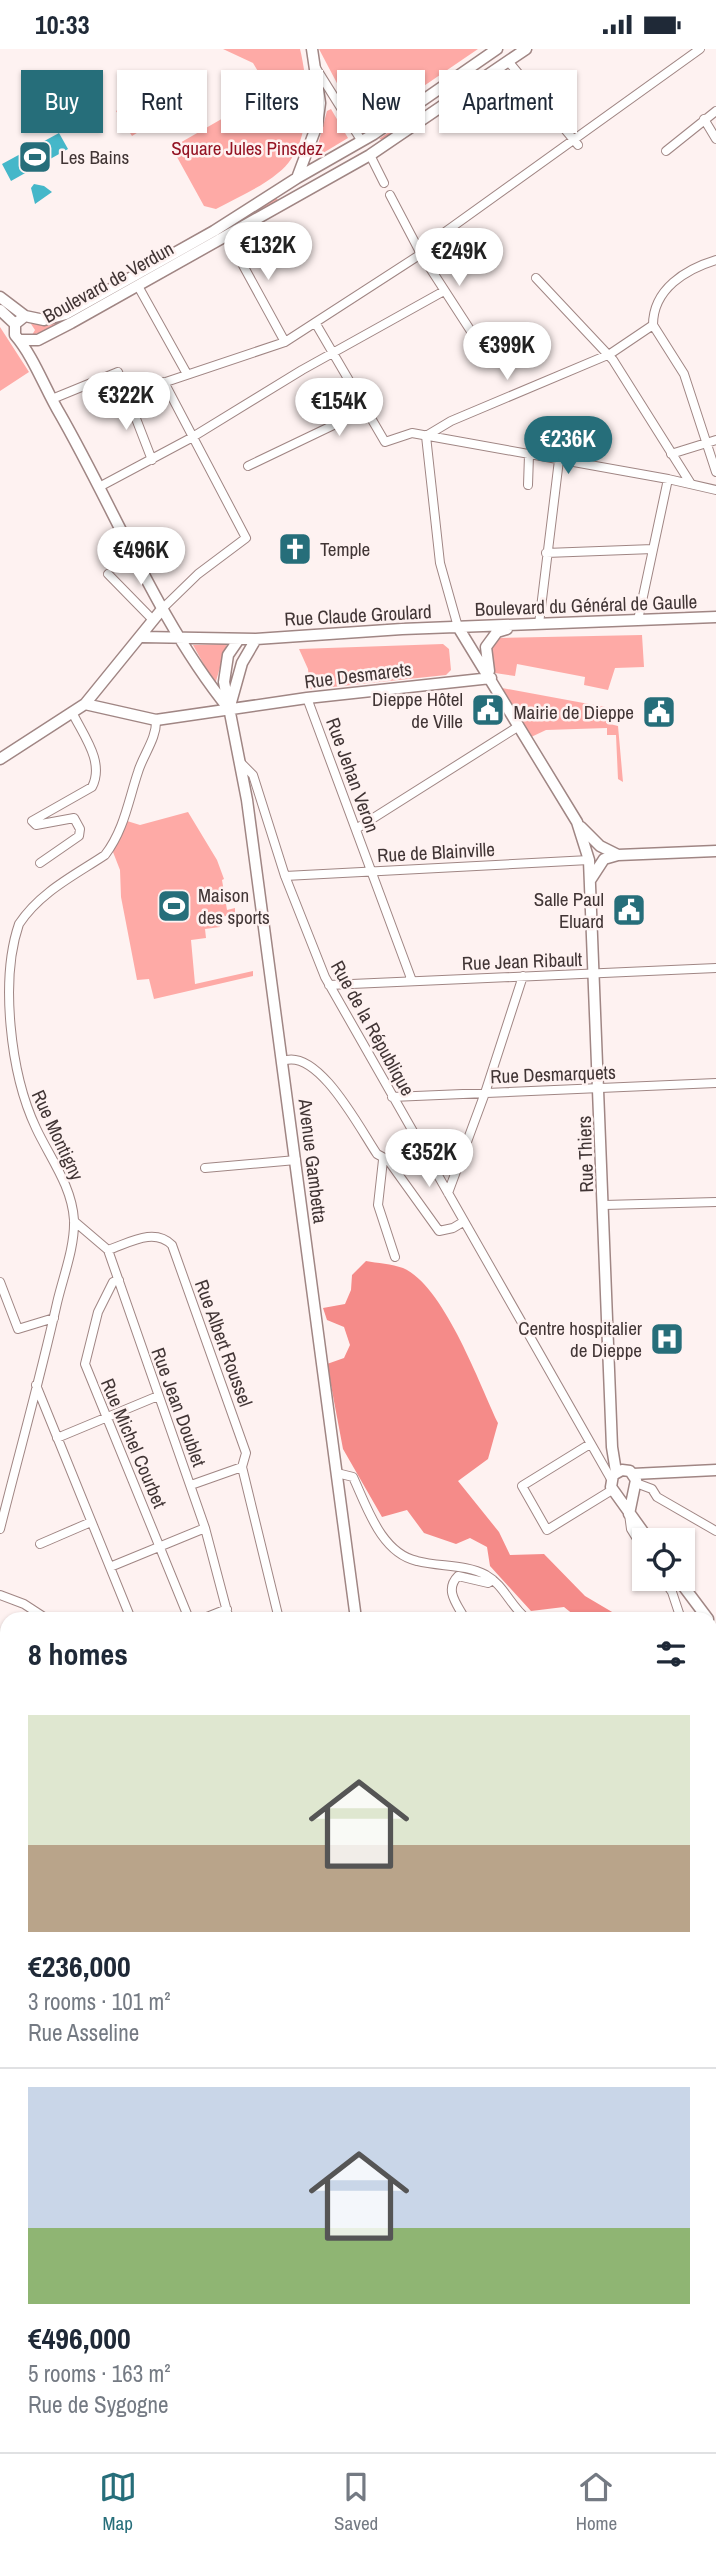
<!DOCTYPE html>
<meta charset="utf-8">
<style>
:root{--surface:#fff;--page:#f6f6f7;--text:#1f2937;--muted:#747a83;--line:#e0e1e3;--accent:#266e7a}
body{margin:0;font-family:"Archivo Narrow",sans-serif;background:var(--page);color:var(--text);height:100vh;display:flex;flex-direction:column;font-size:26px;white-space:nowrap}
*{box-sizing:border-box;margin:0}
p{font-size:23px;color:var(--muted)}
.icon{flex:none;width:38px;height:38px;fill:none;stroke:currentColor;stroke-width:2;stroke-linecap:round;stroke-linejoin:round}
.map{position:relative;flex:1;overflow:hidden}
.side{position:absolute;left:0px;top:1563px;width:718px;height:842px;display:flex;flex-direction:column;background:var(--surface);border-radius:21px 21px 0 0;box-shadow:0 2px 5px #0004}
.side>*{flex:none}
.top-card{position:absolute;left:21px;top:21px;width:676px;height:63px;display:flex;gap:14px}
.controls{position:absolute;left:632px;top:1479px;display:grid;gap:14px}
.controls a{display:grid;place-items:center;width:63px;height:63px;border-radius:0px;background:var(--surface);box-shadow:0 2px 5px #0004;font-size:35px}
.price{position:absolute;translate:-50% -60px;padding:0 16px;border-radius:24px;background:#fff;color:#222;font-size:23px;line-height:46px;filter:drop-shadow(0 2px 4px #0008)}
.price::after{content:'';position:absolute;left:50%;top:42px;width:21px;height:16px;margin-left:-10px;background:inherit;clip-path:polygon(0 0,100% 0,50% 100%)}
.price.selected{background:var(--accent);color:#fff}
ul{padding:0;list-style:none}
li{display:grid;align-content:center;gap:14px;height:371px;padding:0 28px}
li+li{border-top:2px solid var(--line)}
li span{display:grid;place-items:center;height:217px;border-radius:0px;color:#555}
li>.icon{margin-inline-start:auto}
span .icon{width:126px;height:126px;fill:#fffc;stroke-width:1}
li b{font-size:30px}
h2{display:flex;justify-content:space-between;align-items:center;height:84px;padding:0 28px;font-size:30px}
.chip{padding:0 24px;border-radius:0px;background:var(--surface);box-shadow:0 2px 5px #0004;font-size:24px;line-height:63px}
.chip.selected{background:var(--accent);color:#fff}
.status{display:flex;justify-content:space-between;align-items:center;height:49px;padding:0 35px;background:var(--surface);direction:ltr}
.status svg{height:19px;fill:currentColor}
.menu{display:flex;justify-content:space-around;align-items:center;height:98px;border-top:2px solid var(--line);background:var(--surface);font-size:19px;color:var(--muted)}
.menu a{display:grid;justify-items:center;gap:4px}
.menu .selected{color:var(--accent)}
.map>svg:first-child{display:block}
.green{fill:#feaaa6}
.forest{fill:#f58b89}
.water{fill:#45b7c9}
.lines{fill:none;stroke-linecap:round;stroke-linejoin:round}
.street-casing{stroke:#a08684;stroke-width:10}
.secondary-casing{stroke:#a08684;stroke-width:13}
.primary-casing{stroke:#d5d3d3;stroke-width:15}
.street{stroke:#fff;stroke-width:8}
.secondary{stroke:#fff;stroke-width:10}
.primary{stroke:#b1e8f1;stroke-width:12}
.rail{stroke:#766a6a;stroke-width:2.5;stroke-dasharray:9 9;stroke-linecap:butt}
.labels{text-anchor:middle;stroke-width:5;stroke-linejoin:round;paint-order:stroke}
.park-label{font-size:19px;fill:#941424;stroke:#fef2f1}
.poi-label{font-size:19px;fill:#413535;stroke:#fef2f1;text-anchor:end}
.street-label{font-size:19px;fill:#413535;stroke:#fef2f1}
</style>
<div class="status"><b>10:33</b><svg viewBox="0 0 49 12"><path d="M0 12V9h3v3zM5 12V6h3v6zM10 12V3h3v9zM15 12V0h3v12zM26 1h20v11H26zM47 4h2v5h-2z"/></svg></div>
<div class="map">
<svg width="716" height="2403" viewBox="0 0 716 2403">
<rect width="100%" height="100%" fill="#fef2f1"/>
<path class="green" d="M223 0H300C309 37 313 98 278 124 260 139 236 149 216 160L204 157 177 108 178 95 260 48 264 32 253 14Z
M319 0H478L371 73 374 79 367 82 360 78Z
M149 42 164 67 132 87 116 62Z
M331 60 348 89 318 107 316 103 327 62Z
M423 60V64L383 91 379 90Z
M276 148 279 153 51 280 32 286 35 281 31 275 50 276 72 266 241 172Z
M0 278 29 323 0 342Z
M642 586 644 618 615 619 608 641 584 636 585 628 517 615 515 627 495 624 488 604 498 589Z
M227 595 216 632H213L193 596Z
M443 595 449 600 451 621 446 626 304 641 309 630 308 620 299 600Z
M502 639 616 660 617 668H606V674L618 677 623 733 618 730 616 686H607V679L546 681 529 689Z
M188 763 217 811 224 830 222 831 227 861 235 859V864L219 869 220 878 205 880 206 889 191 891 195 935 253 922V927L154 950 149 930 137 931 121 848 120 821 113 803 127 772 140 776Z
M248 2398H288L285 2403H252Z
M361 2398H408V2403H358Z
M423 2398H502L503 2401 423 2403Z"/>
<path class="forest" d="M366 1212C377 1214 392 1215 403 1219 444 1237 479 1334 498 1374L488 1410 458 1432 499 1483 510 1506 544 1505 585 1547 624 1570H579L564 1558 531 1562 490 1517 487 1498 470 1489 456 1495 424 1484 407 1461 382 1468 343 1400 327 1315 344 1309 350 1296 344 1278 327 1271 323 1259 345 1255 351 1241 352 1226Z
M716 2076V2120L711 2124V2079Z
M716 2134V2247L711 2249 710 2138Z
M716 2280V2352L711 2354V2283Z
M563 2398H621C607 2403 577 2403 563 2398Z"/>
<path class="water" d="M59 84 68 100 11 132 2 115Z
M34 135 44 137 52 143 35 155 31 139Z"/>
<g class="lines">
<defs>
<path id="street" d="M508 12 578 96
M316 19 361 91
M704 70 716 90
M666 102 716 62
M370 106 384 134
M390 146 421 205 476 290
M227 187 285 293
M420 201 700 0
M536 229 613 311 691 435
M138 237 187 325
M316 275 385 393 412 384 668 430 716 441
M653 276 684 325 716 423
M653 276C653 240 686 220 716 211
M127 346 285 293 421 205
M52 350 118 323 152 411
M426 387 451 372 610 305 653 276
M426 387 440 514 458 578
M671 405 716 391
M248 417 365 361
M528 436 529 406
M101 437 191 389 302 321 444 242
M546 504 653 500
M108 525 153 571
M163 559 198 525 246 489 164 333
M638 571 668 430
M539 575 559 411
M307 649 412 932
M240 713 253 726 285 827 325 928 611 1430
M356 780 519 677
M40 814 79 787 80 780 74 769 36 776 32 772 92 738C105 713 83 686 72 663
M285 827 589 811
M329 936 716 919
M283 1012C318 998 360 1080 377 1105L388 1111 439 1182 453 1179 463 1173
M392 1048 716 1034
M383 1111 378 1156 395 1208
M205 1119 296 1111
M448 1144 485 1044 523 927
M604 1156 716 1153
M74 1172 108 1201 205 1479 229 1570
M108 1201C129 1194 154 1178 172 1196L246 1404 242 1418 191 1436
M119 1231 113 1233 98 1263 85 1315 187 1565 191 1570
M0 1233 18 1280 54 1269
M36 1336 131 1570
M57 1389 158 1347
M590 1395 522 1437 547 1481 612 1441
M242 1418 279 1570
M337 1424 353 1428C367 1458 381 1504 417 1512 440 1518 465 1515 486 1526 504 1536 511 1558 527 1570
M636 1434 652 1440 657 1448 716 1482
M629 1465 631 1480 644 1501
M0 1480C19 1404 40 1330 57 1254 63 1228 75 1198 74 1171 72 1137 50 1109 36 1079 10 1024 0 930 19 875 40 843 75 826 105 806 124 781 128 753 138 723 143 706 157 689 156 671
M40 1495 91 1473
M110 1518 205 1479
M663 1530 672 1543 681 1570
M0 1546 24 1555 47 1570
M202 1570 227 1560
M465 1570C457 1555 444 1541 458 1527L488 1534 493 1531
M710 1705 716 1704
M710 1732 713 1738 710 1744
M710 1804 716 1811
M0 1891 7 1885
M0 1995 7 1988
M710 2015 716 2012
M0 2079 7 2072
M0 2132 7 2125
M713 2199 716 2196
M0 2244 7 2242
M116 2398 118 2403
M351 2403 355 2398"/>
<path id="secondary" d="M297 129 317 76 320 54 312 0
M0 248 25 267
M0 261 15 275
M20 291H38L71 274 370 106 526 0
M458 578 577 773 589 811 612 1398 616 1423
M142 588 256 590 402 580 716 568
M239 590 228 606 224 633 247 751 356 1570
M489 622 486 598 497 583 507 580
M85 655 156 671 307 649 491 629
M230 657 242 614 256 590
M229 660C159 574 115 461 60 365 45 340 34 308 15 286V275L25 267 44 271 66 265 214 182 297 129 374 85 497 0
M0 710 85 655 163 559
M581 778 600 797 618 806 716 802
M591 830 604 810 618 806
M633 1425 716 1421
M629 1465 636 1431 630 1422 622 1421 613 1426 611 1438 649 1491
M678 1530 708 1570
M0 2191 7 2184"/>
<path id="primary" d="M710 2258 716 2255
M710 2270 716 2267
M417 2398 418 2403
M510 2398V2403"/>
</defs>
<use href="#street" class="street-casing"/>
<use href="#secondary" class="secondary-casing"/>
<use href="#primary" class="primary-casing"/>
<use href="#street" class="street"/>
<use href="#secondary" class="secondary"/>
<use href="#primary" class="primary"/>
<path class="rail" d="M710 2132 716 2128"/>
</g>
<defs>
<symbol id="stadium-square" viewBox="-11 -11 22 22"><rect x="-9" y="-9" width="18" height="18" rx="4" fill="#266e7a" stroke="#fef2f1"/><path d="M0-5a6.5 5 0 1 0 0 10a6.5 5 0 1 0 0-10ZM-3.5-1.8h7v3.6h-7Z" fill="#fff"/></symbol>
<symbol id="church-square" viewBox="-11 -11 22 22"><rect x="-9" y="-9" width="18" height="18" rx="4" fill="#266e7a" stroke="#fef2f1"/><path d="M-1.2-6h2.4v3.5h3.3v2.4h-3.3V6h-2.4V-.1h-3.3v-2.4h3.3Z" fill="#fff"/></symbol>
<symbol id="civic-square" viewBox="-11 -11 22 22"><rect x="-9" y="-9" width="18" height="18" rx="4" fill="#266e7a" stroke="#fef2f1"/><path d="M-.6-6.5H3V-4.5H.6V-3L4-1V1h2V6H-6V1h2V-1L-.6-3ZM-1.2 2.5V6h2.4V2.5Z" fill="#fff"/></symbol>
<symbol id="hospital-square" viewBox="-11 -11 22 22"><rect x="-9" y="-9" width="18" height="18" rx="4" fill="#266e7a" stroke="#fef2f1"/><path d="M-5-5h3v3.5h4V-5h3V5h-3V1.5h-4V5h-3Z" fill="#fff"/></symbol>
</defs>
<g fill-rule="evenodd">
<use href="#stadium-square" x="16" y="89" width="38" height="38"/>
<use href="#church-square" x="276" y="481" width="38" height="38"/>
<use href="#civic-square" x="469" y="642" width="38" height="38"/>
<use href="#civic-square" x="640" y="644" width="38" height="38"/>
<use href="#stadium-square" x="155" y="838" width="38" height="38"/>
<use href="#civic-square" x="610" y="842" width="38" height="38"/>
<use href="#hospital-square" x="648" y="1271" width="38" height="38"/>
</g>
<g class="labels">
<g class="park-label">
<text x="247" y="106">Square Jules Pinsdez</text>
</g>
<g class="poi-label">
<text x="60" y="115" text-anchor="start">Les Bains</text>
<text x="320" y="507" text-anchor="start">Temple</text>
<text x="463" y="657">Dieppe Hôtel<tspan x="463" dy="22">de Ville</tspan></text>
<text x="634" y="670">Mairie de Dieppe</text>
<text x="198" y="853" text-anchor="start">Maison<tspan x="198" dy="22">des sports</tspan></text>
<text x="604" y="857">Salle Paul<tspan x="604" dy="22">Eluard</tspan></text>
<text x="642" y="1286">Centre hospitalier<tspan x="642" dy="22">de Dieppe</tspan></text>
</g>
<g class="street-label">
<text transform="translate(108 233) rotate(-29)" y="7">Boulevard de Verdun</text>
<text transform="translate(586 556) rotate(-2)" y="7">Boulevard du Général de Gaulle</text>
<text transform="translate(358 566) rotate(-3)" y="7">Rue Claude Groulard</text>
<text transform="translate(358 626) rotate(-7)" y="7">Rue Desmarets</text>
<text transform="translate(353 726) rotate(70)" y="7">Rue Jehan Veron</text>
<text transform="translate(436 803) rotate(-3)" y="7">Rue de Blainville</text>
<text transform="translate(522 912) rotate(-2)" y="7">Rue Jean Ribault</text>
<text transform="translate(373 979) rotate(61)" y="7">Rue de la République</text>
<text transform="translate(553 1025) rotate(-2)" y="7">Rue Desmarquets</text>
<text transform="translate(58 1086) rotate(65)" y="7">Rue Montigny</text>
<text transform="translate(585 1105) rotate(-92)" y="7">Rue Thiers</text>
<text transform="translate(313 1112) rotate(83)" y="7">Avenue Gambetta</text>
<text transform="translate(224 1294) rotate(70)" y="7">Rue Albert Roussel</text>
<text transform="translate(179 1358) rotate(70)" y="7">Rue Jean Doublet</text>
<text transform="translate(134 1394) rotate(67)" y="7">Rue Michel Courbet</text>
</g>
</g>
</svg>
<div class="controls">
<a><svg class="icon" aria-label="locate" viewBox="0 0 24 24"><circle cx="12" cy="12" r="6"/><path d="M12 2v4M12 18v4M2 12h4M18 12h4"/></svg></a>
</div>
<b class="price" style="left:268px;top:233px">€132K</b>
<b class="price" style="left:459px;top:239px">€249K</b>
<b class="price" style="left:507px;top:333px">€399K</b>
<b class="price" style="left:126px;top:383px">€322K</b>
<b class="price" style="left:339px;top:389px">€154K</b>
<b class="price selected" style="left:568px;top:427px">€236K</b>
<b class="price" style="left:141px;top:538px">€496K</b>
<b class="price" style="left:429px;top:1140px">€352K</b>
<div class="top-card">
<a class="chip selected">Buy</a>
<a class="chip">Rent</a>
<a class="chip">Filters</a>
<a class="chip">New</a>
<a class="chip">Apartment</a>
</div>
<section class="side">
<h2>8 homes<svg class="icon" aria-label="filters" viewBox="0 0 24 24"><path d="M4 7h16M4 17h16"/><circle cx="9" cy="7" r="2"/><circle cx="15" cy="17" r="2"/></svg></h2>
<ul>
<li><span style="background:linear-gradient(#dfe7d0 60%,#b9a48a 0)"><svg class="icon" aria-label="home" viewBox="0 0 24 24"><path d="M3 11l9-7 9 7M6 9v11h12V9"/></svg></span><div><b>€236,000</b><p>3 rooms · 101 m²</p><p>Rue Asseline</p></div></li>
<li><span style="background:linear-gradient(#c9d6e8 65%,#8fb573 0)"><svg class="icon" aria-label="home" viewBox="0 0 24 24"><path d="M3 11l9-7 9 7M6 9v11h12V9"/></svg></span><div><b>€496,000</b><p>5 rooms · 163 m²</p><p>Rue de Sygogne</p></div></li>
</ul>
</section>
</div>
<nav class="menu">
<a class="selected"><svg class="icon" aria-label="map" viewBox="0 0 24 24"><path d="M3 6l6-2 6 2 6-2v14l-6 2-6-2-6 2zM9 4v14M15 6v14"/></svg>Map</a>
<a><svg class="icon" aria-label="saved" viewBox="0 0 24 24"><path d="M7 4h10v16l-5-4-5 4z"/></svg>Saved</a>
<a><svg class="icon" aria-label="home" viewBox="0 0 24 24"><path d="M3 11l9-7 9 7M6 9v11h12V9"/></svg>Home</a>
</nav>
